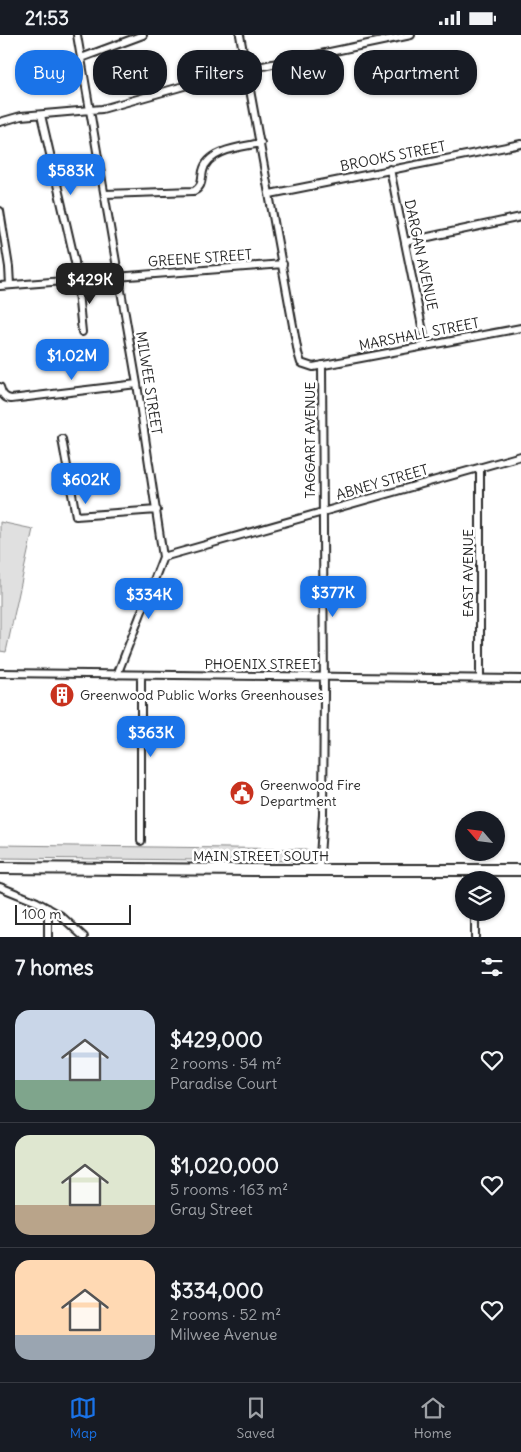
<!DOCTYPE html>
<meta charset="utf-8">
<style>
:root{--surface:#171b24;--page:#20242c;--text:#f1f3f6;--muted:#9ea1a6;--line:#363941;--accent:#1a73e8}
body{margin:0;font-family:Delius,sans-serif;background:var(--page);color:var(--text);height:100vh;display:flex;flex-direction:column;font-size:19px;white-space:nowrap}
*{box-sizing:border-box;margin:0}
p{font-size:16px;color:var(--muted)}
.icon{flex:none;width:28px;height:28px;fill:none;stroke:currentColor;stroke-width:2;stroke-linecap:round;stroke-linejoin:round}
.map{position:relative;height:902px;overflow:hidden}
.panel{display:flex;flex-direction:column;background:var(--surface);flex:1}
.panel>*{flex:none}
.top-card{position:absolute;left:15px;top:15px;width:491px;height:45px;display:flex;gap:10px}
.needle{width:32px;rotate:298deg}
.buttons{position:absolute;left:455px;top:776px;display:grid;gap:10px}
.buttons a{display:grid;place-items:center;width:50px;height:50px;border-radius:50%;background:var(--surface);box-shadow:0 1px 4px #0004;font-size:25px}
.scale{position:absolute;left:15px;bottom:12px;width:116px;box-sizing:border-box;padding-left:5px;border:2px solid #2b2b2b;border-top:0;font-size:14px;line-height:18px;white-space:nowrap;color:#2b2b2b;-webkit-text-stroke:4px #fff;paint-order:stroke}
.price{position:absolute;translate:-50% -42px;padding:0 11px;border-radius:10px;background:var(--accent);color:#fff;font-size:16px;line-height:32px;filter:drop-shadow(0 1px 2px #0008)}
.price::after{content:'';position:absolute;left:50%;top:30px;width:15px;height:11px;margin-left:-8px;background:inherit;clip-path:polygon(0 0,100% 0,50% 100%)}
.price.selected{background:#222;color:#fff}
ul{padding:0;list-style:none}
li{display:flex;align-items:center;gap:15px;height:125px;padding:0 15px}
li+li{border-top:1px solid var(--line)}
li span{display:grid;place-items:center;flex:none;width:140px;height:100px;border-radius:15px;color:#555}
li>.icon{margin-inline-start:auto}
span .icon{width:60px;height:60px;fill:#fffc;stroke-width:1}
li b{font-size:21px}
h2{display:flex;justify-content:space-between;align-items:center;height:60px;padding:0 15px;font-size:21px}
.tag{padding:0 18px;border-radius:20px;background:var(--surface);box-shadow:0 1px 4px #0004;font-size:18px;line-height:45px}
.tag.selected{background:var(--accent);color:#fff}
.status{display:flex;justify-content:space-between;align-items:center;height:35px;padding:0 25px;background:var(--surface);direction:ltr}
.status svg{height:14px;fill:currentColor}
.dock{display:flex;justify-content:space-around;align-items:center;height:70px;border-top:1px solid var(--line);background:var(--surface);font-size:14px;color:var(--muted)}
.dock a{display:grid;justify-items:center;gap:2px}
.dock .selected{color:var(--accent)}
.map>svg:first-child{display:block}
.green{fill:#e0e0e0;stroke:#868686}
.lines{fill:none;stroke-linecap:round;stroke-linejoin:round}
.street-casing{stroke:#2b2b2b;stroke-width:10}
.primary-casing{stroke:#2b2b2b;stroke-width:14}
.street{stroke:#fff;stroke-width:6}
.primary{stroke:#fff;stroke-width:10}
.labels{text-anchor:middle;stroke-width:5;stroke-linejoin:round;paint-order:stroke}
.street-label{font-size:14px;fill:#2b2b2b;stroke:#fff}
.poi-label{font-size:14px;fill:#2b2b2b;stroke:#fff;text-anchor:start}
</style>
<div class="status"><b>21:53</b><svg viewBox="0 0 49 12"><path d="M0 12V9h3v3zM5 12V6h3v6zM10 12V3h3v9zM15 12V0h3v12zM26 1h20v11H26zM47 4h2v5h-2z"/></svg></div>
<div class="map">
<svg width="521" height="902" viewBox="0 0 521 902">
<rect width="100%" height="100%" fill="#fff"/>
<filter id="ink" filterUnits="userSpaceOnUse"><feTurbulence type="fractalNoise" baseFrequency=".02" numOctaves="2"/><feDisplacementMap in="SourceGraphic" scale="10" xChannelSelector="R" yChannelSelector="G"/><feConvolveMatrix kernelMatrix="1 2 1 2 8 2 1 2 1" color-interpolation-filters="sRGB"/></filter>
<g filter="url(#ink)">
<path class="green" d="M0 487 33 494 6 617 0 616Z
M0 810 306 814 310 816 311 820 309 826 0 823Z"/>
<g class="lines">
<defs>
<path id="street" d="M77 0 137 349 163 522
M240 0 298 318 301 328 313 332 521 293
M81 23 143 0
M41 80 75 227 82 297
M0 87 21 81 102 74 234 37 411 0
M390 134 426 311
M105 159 194 156C203 151 201 145 203 136 208 114 243 112 261 108
M270 159 521 109
M0 176 9 232 10 250
M405 207 521 182
M0 251 283 229
M0 352C2 359 4 363 11 364L137 349
M62 404 76 481 157 475
M163 522 521 421
M0 638 521 644
M117 640 163 522
M480 643V433
M141 806V640
M319 835 323 779 324 657 322 330
M474 845V834
M0 852 37 867 60 880 84 902
M475 878V902
M48 902V873"/>
<path id="primary" d="M0 833 254 835H521"/>
</defs>
<use href="#street" class="street-casing"/>
<use href="#primary" class="primary-casing"/>
<use href="#street" class="street"/>
<use href="#primary" class="primary"/>
</g>
</g>
<defs>
<symbol id="building-disc" viewBox="-11 -11 22 22"><circle r="9.5" fill="#c8321e" stroke="#fff"/><path d="M-4-6H4V6H1V3H-1V6H-4ZM-2.5-4.3h1.7v1.8h-1.7ZM.8-4.3h1.7v1.8H.8ZM-2.5-1h1.7V.8h-1.7ZM.8-1h1.7V.8H.8Z" fill="#fff"/></symbol>
<symbol id="civic-disc" viewBox="-11 -11 22 22"><circle r="9.5" fill="#c8321e" stroke="#fff"/><path d="M-.6-6.5H3V-4.5H.6V-3L4-1V1h2V6H-6V1h2V-1L-.6-3ZM-1.2 2.5V6h2.4V2.5Z" fill="#fff"/></symbol>
</defs>
<g fill-rule="evenodd">
<use href="#building-disc" x="48" y="646" width="28" height="28"/>
<use href="#civic-disc" x="228" y="744" width="28" height="28"/>
</g>
<g class="labels">
<g class="street-label">
<text transform="translate(393 121) rotate(-11)" y="5">BROOKS STREET</text>
<text transform="translate(421 220) rotate(78)" y="5">DARGAN AVENUE</text>
<text transform="translate(200 223) rotate(-4)" y="5">GREENE STREET</text>
<text transform="translate(419 299) rotate(-11)" y="5">MARSHALL STREET</text>
<text transform="translate(149 348) rotate(81)" y="5">MILWEE STREET</text>
<text transform="translate(310 405) rotate(-90)" y="5">TAGGART AVENUE</text>
<text transform="translate(382 447) rotate(-16)" y="5">ABNEY STREET</text>
<text transform="translate(468 538) rotate(-90)" y="5">EAST AVENUE</text>
<text x="261" y="634">PHOENIX STREET</text>
<text x="261" y="826">MAIN STREET SOUTH</text>
</g>
<g class="poi-label">
<text x="80" y="665">Greenwood Public Works Greenhouses</text>
<text x="260" y="755">Greenwood Fire<tspan x="260" dy="16">Department</tspan></text>
</g>
</g>
</svg>
<div class="buttons">
<a><svg class="needle" viewBox="-14 -14 28 28"><path d="M0-13l5 13h-10z" fill="#e53935"/><path d="M0 13l5-13h-10z" fill="#9ea1a6"/></svg></a>
<a><svg class="icon" aria-label="layers" viewBox="0 0 24 24"><path d="M12 4l9 5-9 5-9-5zM3 14l9 5 9-5"/></svg></a>
</div>
<div class="scale">100 m</div>
<b class="price" style="left:71px;top:161px">$583K</b>
<b class="price selected" style="left:90px;top:270px">$429K</b>
<b class="price" style="left:72px;top:346px">$1.02M</b>
<b class="price" style="left:86px;top:470px">$602K</b>
<b class="price" style="left:333px;top:583px">$377K</b>
<b class="price" style="left:149px;top:585px">$334K</b>
<b class="price" style="left:151px;top:723px">$363K</b>
<div class="top-card">
<a class="tag selected">Buy</a>
<a class="tag">Rent</a>
<a class="tag">Filters</a>
<a class="tag">New</a>
<a class="tag">Apartment</a>
</div>
</div>
<section class="panel">
<h2>7 homes<svg class="icon" aria-label="filters" viewBox="0 0 24 24"><path d="M4 7h16M4 17h16"/><circle cx="9" cy="7" r="2"/><circle cx="15" cy="17" r="2"/></svg></h2>
<ul>
<li><span style="background:linear-gradient(#c9d6e8 70%,#7fa58c 0)"><svg class="icon" aria-label="home" viewBox="0 0 24 24"><path d="M3 11l9-7 9 7M6 9v11h12V9"/></svg></span><div><b>$429,000</b><p>2 rooms · 54 m²</p><p>Paradise Court</p></div><svg class="icon" aria-label="heart" viewBox="0 0 24 24"><path d="M12 20l-8-8c-3-5 5-10 8-4 3-6 11-1 8 4z"/></svg></li>
<li><span style="background:linear-gradient(#dfe7d0 70%,#b9a48a 0)"><svg class="icon" aria-label="home" viewBox="0 0 24 24"><path d="M3 11l9-7 9 7M6 9v11h12V9"/></svg></span><div><b>$1,020,000</b><p>5 rooms · 163 m²</p><p>Gray Street</p></div><svg class="icon" aria-label="heart" viewBox="0 0 24 24"><path d="M12 20l-8-8c-3-5 5-10 8-4 3-6 11-1 8 4z"/></svg></li>
<li><span style="background:linear-gradient(#ffd9b3 75%,#9aa5b1 0)"><svg class="icon" aria-label="home" viewBox="0 0 24 24"><path d="M3 11l9-7 9 7M6 9v11h12V9"/></svg></span><div><b>$334,000</b><p>2 rooms · 52 m²</p><p>Milwee Avenue</p></div><svg class="icon" aria-label="heart" viewBox="0 0 24 24"><path d="M12 20l-8-8c-3-5 5-10 8-4 3-6 11-1 8 4z"/></svg></li>
</ul>
</section>
<nav class="dock">
<a class="selected"><svg class="icon" aria-label="map" viewBox="0 0 24 24"><path d="M3 6l6-2 6 2 6-2v14l-6 2-6-2-6 2zM9 4v14M15 6v14"/></svg>Map</a>
<a><svg class="icon" aria-label="saved" viewBox="0 0 24 24"><path d="M7 4h10v16l-5-4-5 4z"/></svg>Saved</a>
<a><svg class="icon" aria-label="home" viewBox="0 0 24 24"><path d="M3 11l9-7 9 7M6 9v11h12V9"/></svg>Home</a>
</nav>
